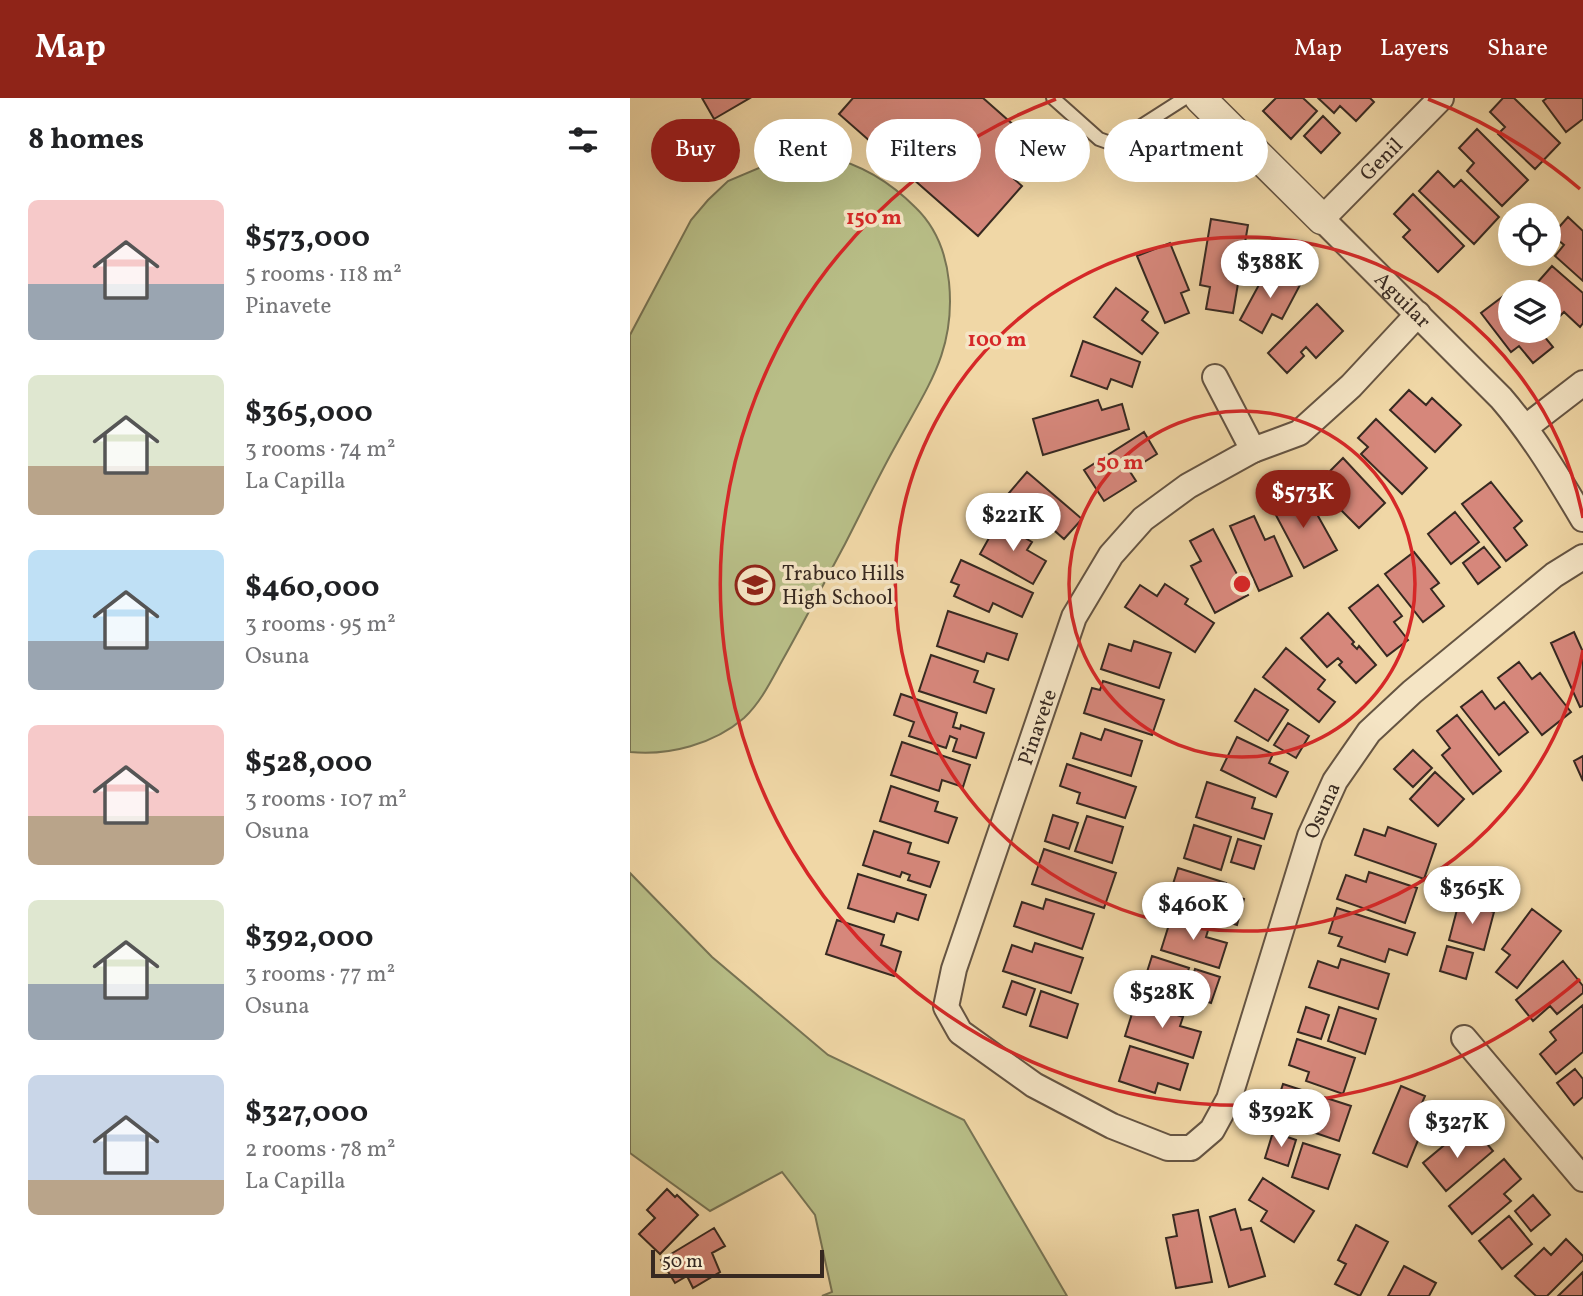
<!DOCTYPE html>
<meta charset="utf-8">
<style>
:root{--surface:#fff;--page:#f6f6f6;--text:#202124;--muted:#757577;--accent:#8f2418}
body{margin:0;font-family:Vollkorn,serif;background:var(--page);color:var(--text);height:100vh;display:flex;flex-direction:column;font-size:26px;white-space:nowrap}
*{box-sizing:border-box;margin:0}
p{font-size:23px;color:var(--muted)}
.icon{flex:none;width:38px;height:38px;fill:none;stroke:currentColor;stroke-width:2;stroke-linecap:round;stroke-linejoin:round}
.map{position:relative;flex:1;overflow:hidden}
.side{display:flex;flex-direction:column;background:var(--surface);width:630px}
.side>*{flex:none}
.guide{position:absolute;left:21px;top:21px;width:665px;height:63px;display:flex;gap:14px}
.buttons{position:absolute;left:868px;top:105px;display:grid;gap:14px}
.buttons a{display:grid;place-items:center;width:63px;height:63px;border-radius:50%;background:var(--surface);box-shadow:0 7px 28px #0002;font-size:35px}
.scale{position:absolute;left:21px;bottom:18px;width:173px;box-sizing:border-box;padding-left:7px;border:4px solid #372921;border-top:0;font-size:19px;line-height:24px;white-space:nowrap;color:#372921;-webkit-text-stroke:5px #f5e5c5;paint-order:stroke}
.price{position:absolute;translate:-50% -60px;padding:0 16px;border-radius:24px;background:#fff;color:#222;font-size:23px;line-height:46px;filter:drop-shadow(0 2px 4px #0008)}
.price::after{content:'';position:absolute;left:50%;top:42px;width:21px;height:16px;margin-left:-10px;background:inherit;clip-path:polygon(0 0,100% 0,50% 100%)}
.price.active{background:var(--accent);color:#fff}
ul{padding:0;list-style:none}
li{display:flex;align-items:center;gap:21px;height:175px;padding:0 28px}
li span{display:grid;place-items:center;flex:none;width:196px;height:140px;border-radius:10px;color:#555}
li>.icon{margin-inline-start:auto}
span .icon{width:84px;height:84px;fill:#fffc;stroke-width:1}
li b{font-size:30px}
h2{display:flex;justify-content:space-between;align-items:center;height:84px;padding:0 28px;font-size:30px}
.tag{padding:0 24px;border-radius:32px;background:var(--surface);box-shadow:0 7px 28px #0002;font-size:24px;line-height:63px}
.tag.active{background:var(--accent);color:#fff}
header{display:flex;align-items:center;gap:42px;box-sizing:border-box;height:98px;padding:0 35px;background:var(--accent);color:#fff}
header strong{font-size:33px}
nav{display:flex;gap:38px;margin-inline-start:auto;font-size:24px}
main{display:flex;flex:1;min-height:0}
.map>svg:first-child{display:block}
.green{fill:#b8be87;stroke:#787454;stroke-width:2}
.building{fill:#d6877b;stroke:#372921;stroke-width:2}
.lines{fill:none;stroke-linecap:round;stroke-linejoin:round}
.service-casing{stroke:#655442;stroke-width:16}
.minor-casing{stroke:#655442;stroke-width:28}
.tertiary-casing{stroke:#655442;stroke-width:33}
.service{stroke:#f5e5c5;stroke-width:12}
.minor{stroke:#f5e5c5;stroke-width:24}
.tertiary{stroke:#f5e5c5;stroke-width:30}
.ring{fill:none;stroke:#d62828;stroke-width:3.5}
.labels{text-anchor:middle;stroke-width:7;stroke-linejoin:round;paint-order:stroke}
.street-label{font-size:21px;fill:#372921;stroke:#f5e5c5}
.poi-label{font-size:21px;fill:#372921;stroke:#f5e5c5;text-anchor:start}
.centre{fill:#d62828;stroke:#f5e5c5;stroke-width:3.5}
.ring-label{font-size:21px;text-anchor:middle;font-weight:bold;fill:#d62828;stroke:#f5e5c5;stroke-width:7;stroke-linejoin:round;paint-order:stroke}
</style>
<header>
<strong>Map</strong>
<nav><a>Map</a><a>Layers</a><a>Share</a></nav>
</header>
<main>
<section class="side">
<h2>8 homes<svg class="icon" aria-label="filters" viewBox="0 0 24 24"><path d="M4 7h16M4 17h16"/><circle cx="9" cy="7" r="2"/><circle cx="15" cy="17" r="2"/></svg></h2>
<ul>
<li><span style="background:linear-gradient(#f6c9c9 60%,#9aa5b1 0)"><svg class="icon" aria-label="home" viewBox="0 0 24 24"><path d="M3 11l9-7 9 7M6 9v11h12V9"/></svg></span><div><b>$573,000</b><p>5 rooms · 118 m²</p><p>Pinavete</p></div></li>
<li><span style="background:linear-gradient(#dfe7d0 65%,#b9a48a 0)"><svg class="icon" aria-label="home" viewBox="0 0 24 24"><path d="M3 11l9-7 9 7M6 9v11h12V9"/></svg></span><div><b>$365,000</b><p>3 rooms · 74 m²</p><p>La Capilla</p></div></li>
<li><span style="background:linear-gradient(#bfe0f5 65%,#9aa5b1 0)"><svg class="icon" aria-label="home" viewBox="0 0 24 24"><path d="M3 11l9-7 9 7M6 9v11h12V9"/></svg></span><div><b>$460,000</b><p>3 rooms · 95 m²</p><p>Osuna</p></div></li>
<li><span style="background:linear-gradient(#f6c9c9 65%,#b9a48a 0)"><svg class="icon" aria-label="home" viewBox="0 0 24 24"><path d="M3 11l9-7 9 7M6 9v11h12V9"/></svg></span><div><b>$528,000</b><p>3 rooms · 107 m²</p><p>Osuna</p></div></li>
<li><span style="background:linear-gradient(#dfe7d0 60%,#9aa5b1 0)"><svg class="icon" aria-label="home" viewBox="0 0 24 24"><path d="M3 11l9-7 9 7M6 9v11h12V9"/></svg></span><div><b>$392,000</b><p>3 rooms · 77 m²</p><p>Osuna</p></div></li>
<li><span style="background:linear-gradient(#c9d6e8 75%,#b9a48a 0)"><svg class="icon" aria-label="home" viewBox="0 0 24 24"><path d="M3 11l9-7 9 7M6 9v11h12V9"/></svg></span><div><b>$327,000</b><p>2 rooms · 78 m²</p><p>La Capilla</p></div></li>
</ul>
</section>
<div class="map">
<svg width="953" height="1198" viewBox="0 0 953 1198">
<rect width="100%" height="100%" fill="#f0d7a6"/>
<filter id="stains"><feTurbulence type="fractalNoise" baseFrequency=".00286" numOctaves="4"/><feColorMatrix values="0 0 0 0 .2 0 0 0 0 .09 0 0 0 0 .02 0 0 0 .5 -.17"/></filter>
<radialGradient id="worn" r=".72"><stop offset=".6" stop-color="#630" stop-opacity="0"/><stop offset="1" stop-color="#630" stop-opacity=".3"/></radialGradient>
<path class="green" d="M199 59C232 67 261 85 285 109 306 129 316 155 319 184 326 253 297 289 266 347 248 379 232 413 215 446 194 485 174 524 152 563 141 583 131 604 114 620 84 646 39 658 0 654V237L61 122 78 102 98 83 141 65 162 61Z
M0 775 82 859 198 957 334 1022 437 1198H192L202 1194 185 1117 152 1074 80 1113 0 1055Z"/>
<path class="building" d="M72 0H120L84 21Z
M223 0H353L395 37 388 46 404 59 384 81 392 88 348 138 209 16Z
M646 0H673L687 13 661 41 633 13Z
M688 0H740L744 4 726 23 710 8 704 15Z
M873 0H884L930 45 905 71 868 36 875 29 860 14Z
M917 0H953V21L936 34 913 3Z
M693 18 710 35 691 55 674 38Z
M847 31 898 82 872 108 837 73 844 65 829 50Z
M808 73 824 89 831 82 869 119 844 146 789 93Z
M783 96 834 148 808 174 773 139 780 132 764 116Z
M938 119 953 133V183L925 158 934 147 922 137Z
M581 121 618 127 603 215 576 211 580 189 570 187Z
M540 145 559 192 551 195 559 215 535 225 507 158Z
M922 168 953 195V225L950 229 934 214 927 221 919 213V194H899Z
M638 170 670 187 652 221 642 216 632 235 610 222Z
M486 190 518 214 512 222 528 235 512 256 464 219Z
M880 193V233H910L923 249 903 265 889 248 881 254 851 215Z
M687 206 713 233 686 260 676 249 671 254 674 258 657 275 638 255Z
M453 243 510 264 502 289 481 281 477 291 441 278Z
M779 292 796 307 802 300 831 327 805 354 760 312Z
M468 302 472 312 492 306 499 331 413 357 403 321Z
M746 321 797 370 772 396 731 356 738 349 728 340Z
M514 334 527 356 506 369 504 364 497 369 506 383 474 403 454 372Z
M713 360 755 405 729 430 701 402 709 395 694 379Z
M397 374 452 421 434 441 418 427 411 435 373 402Z
M861 384 892 423 884 430 897 447 876 463 832 406Z
M664 393 675 413 683 409 707 452 674 470 640 406Z
M825 414 849 444 821 466 798 436Z
M624 418 635 442 644 438 662 478 629 493 600 428Z
M368 424 402 444 397 452 416 463 403 486 350 456Z
M583 431 618 497 585 515 561 468 571 463 560 443Z
M854 449 870 469 848 486 833 465Z
M784 454 809 485 801 491 814 508 793 524 755 476Z
M331 462 403 495 392 519 363 505 359 514 324 498 329 487 321 484Z
M535 486 558 501 555 506 584 525 565 554 495 509 510 487 527 498Z
M748 487 772 518 764 524 778 542 757 558 719 510Z
M318 513 387 536 378 562 357 555 354 564 307 548Z
M698 515 724 544 722 546 727 551 729 548 746 567 726 585 709 567 712 564 708 560 697 569 671 540Z
M944 534 953 554V608L950 609 921 545Z
M504 543 541 555 529 590 471 571 479 546 501 553Z
M656 550 695 582 688 591 705 604 689 624 633 579Z
M301 557 348 573 344 584 364 591 356 615 289 593Z
M889 564 902 581 910 575 941 614 912 637 868 580Z
M473 583 534 602 522 637 454 615 462 590 470 592Z
M625 591 658 612 638 643 605 623Z
M852 593 865 611 874 604 898 634 869 657 831 609Z
M271 596 327 615 323 629 330 631 331 627 354 635 346 660 323 653 327 641 320 638 316 650 279 638 284 624 264 617Z
M827 617 871 673 843 696 812 657 820 650 807 633Z
M658 625 679 638 666 660 644 647Z
M475 631 512 643 501 678 443 660 451 635 471 642Z
M607 639 643 656 639 665 658 674 646 699 591 672Z
M272 644 340 667 333 689 312 682 309 693 261 677Z
M783 652 802 670 783 689 764 671Z
M953 658V683L944 663Z
M437 666 506 689 495 720 447 705 450 695 430 688Z
M805 674 834 701 808 728 780 701Z
M577 684 625 700 622 710 642 716 634 741 566 719Z
M261 688 308 704 305 713 327 720 318 745 250 723Z
M423 717 448 725 439 751 415 743Z
M457 718 493 729 482 765 445 753Z
M564 727 601 739 591 772 554 760Z
M758 729 806 746 794 781 725 757 734 731 755 738Z
M244 733 281 745 278 755 309 764 300 789 278 782 280 777 272 774 270 779 233 767Z
M608 741 631 748 624 771 601 764Z
M414 751 486 775 474 810 402 786Z
M548 770 596 785 594 795 614 801 607 827 537 805Z
M739 774 787 790 775 825 707 801 716 777 736 784Z
M228 776 296 797 288 822 267 815 264 824 218 810Z
M416 801 464 816 452 851 384 828 392 804 413 811Z
M829 804 864 814 854 852 819 842Z
M707 810 785 835 777 857 759 851 755 864 708 848 712 839 699 835Z
M902 811 931 833 887 890 866 874 880 857 872 851Z
M542 817 579 829 576 839 597 845 589 870 531 852Z
M207 822 254 837 251 847 271 854 264 878 196 856Z
M405 845 453 860 441 895 373 873 382 847 402 854Z
M817 848 843 855 836 881 810 873Z
M522 858 559 870 547 905 511 893Z
M711 861 759 876 748 911 679 889 688 863 708 870Z
M933 863 953 888V895L927 916 920 908 903 923 886 902Z
M565 871 590 879 581 905 557 897Z
M382 883 405 891 396 917 373 909Z
M411 893 448 906 437 940 400 928Z
M506 903 553 919 550 928 571 934 563 960 495 938Z
M953 907V954L926 976 910 956 926 942 920 934Z
M676 909 699 917 691 941 668 934Z
M709 909 746 921 735 956 698 943Z
M667 941 725 960 713 996 676 983 679 974 659 967Z
M500 948 558 966 550 992 528 985 525 995 489 983Z
M945 971 953 981V999L944 1007 927 985Z
M653 986 721 1008 709 1043 662 1027 665 1017 645 1011Z
M771 988 795 998 786 1019 796 1023 777 1069 743 1055Z
M846 1033 863 1053 816 1093 793 1065 824 1039 830 1047Z
M643 1034 666 1042 658 1068 635 1060Z
M673 1045 710 1057 698 1091 662 1079Z
M874 1061 891 1081 874 1096 881 1103 842 1136 819 1108Z
M633 1080 684 1113 664 1144 631 1123 637 1113 619 1102Z
M37 1091 45 1099 47 1097 68 1117 30 1156 9 1136 25 1120 17 1112Z
M903 1097 920 1117 901 1133 885 1113Z
M605 1111 611 1132 621 1130 635 1178 599 1189 580 1119Z
M568 1112 582 1184 546 1190 536 1140 547 1138 543 1117Z
M879 1118 902 1146 872 1171 849 1143Z
M726 1127 758 1144 730 1198 705 1186 716 1166 708 1162Z
M84 1130 95 1148 82 1155 90 1174 63 1190 57 1178 45 1185 31 1162Z
M936 1141 953 1158V1162L917 1198H906L885 1178 914 1150 921 1157Z
M774 1168 806 1185 799 1198H758Z
M953 1174V1198H928Z"/>
<g class="lines">
<defs>
<path id="service" d="M423 0 469 41 483 46 555 0"/>
<g id="minor">
<path id="s1" d="M811 0 692 121 871 300C903 337 928 379 953 421"/>
<path id="s2" d="M788 216 721 288 669 335 623 352 558 388 513 421 481 457 444 519 324 871 316 909 330 934 404 987 482 1028 538 1050H561L582 1032 599 1001 680 738 705 683 739 634 782 594 924 477 953 459"/>
<path d="M585 279 623 352"/>
<path d="M896 329 953 285"/>
<path d="M834 940 953 1081"/>
</g>
<path id="tertiary" d="M570 0 692 121"/>
</defs>
<use href="#service" class="service-casing"/>
<use href="#minor" class="minor-casing"/>
<use href="#tertiary" class="tertiary-casing"/>
<use href="#service" class="service"/>
<use href="#minor" class="minor"/>
<use href="#tertiary" class="tertiary"/>
</g>
<g class="ring">
<circle cx="612" cy="486" r="173"/>
<path d="M953 552A347 347 0 1 1 953 420"/>
<path d="M950 881A520 520 0 1 1 426 1M798 1A520 520 0 0 1 950 91"/>
</g>
<defs>
<symbol id="school-ring" viewBox="-11 -11 22 22"><circle r="9.5" fill="#f5e5c5" stroke="#8f2418" stroke-width="1.5"/><path d="M0-5L7-2L0 1L-7-2ZM-4 1L0 2.5L4 1V4Q0 6-4 4Z" fill="#8f2418"/></symbol>
</defs>
<g fill-rule="evenodd">
<use href="#school-ring" x="103" y="465" width="44" height="44"/>
</g>
<g class="labels">
<g class="street-label">
<text transform="translate(751 61) rotate(-45)" y="7">Genil</text>
<text dy="7" stroke="none"><textPath href="#s1" startOffset="284">Aguilar</textPath></text>
<text transform="translate(407 629) rotate(-71)" y="7">Pinavete</text>
<text dy="7" stroke="none"><textPath href="#s2" startOffset="1536">Osuna</textPath></text>
</g>
<g class="poi-label">
<text x="152" y="482">Trabuco Hills<tspan x="152" dy="24">High School</tspan></text>
</g>
</g>
<circle cx="612" cy="486" r="10" class="centre"/>
<g class="ring-label">
<text x="244" y="126">150 m</text>
<text x="367" y="248">100 m</text>
<text x="490" y="371">50 m</text>
</g>
<rect width="100%" height="100%" filter="url(#stains)"/>
<rect width="100%" height="100%" fill="url(#worn)"/>
</svg>
<div class="buttons">
<a><svg class="icon" aria-label="locate" viewBox="0 0 24 24"><circle cx="12" cy="12" r="6"/><path d="M12 2v4M12 18v4M2 12h4M18 12h4"/></svg></a>
<a><svg class="icon" aria-label="layers" viewBox="0 0 24 24"><path d="M12 4l9 5-9 5-9-5zM3 14l9 5 9-5"/></svg></a>
</div>
<div class="scale">50 m</div>
<b class="price" style="left:640px;top:202px">$388K</b>
<b class="price active" style="left:673px;top:432px">$573K</b>
<b class="price" style="left:383px;top:455px">$221K</b>
<b class="price" style="left:842px;top:828px">$365K</b>
<b class="price" style="left:563px;top:844px">$460K</b>
<b class="price" style="left:532px;top:932px">$528K</b>
<b class="price" style="left:651px;top:1051px">$392K</b>
<b class="price" style="left:827px;top:1062px">$327K</b>
<div class="guide">
<a class="tag active">Buy</a>
<a class="tag">Rent</a>
<a class="tag">Filters</a>
<a class="tag">New</a>
<a class="tag">Apartment</a>
</div>
</div>
</main>
